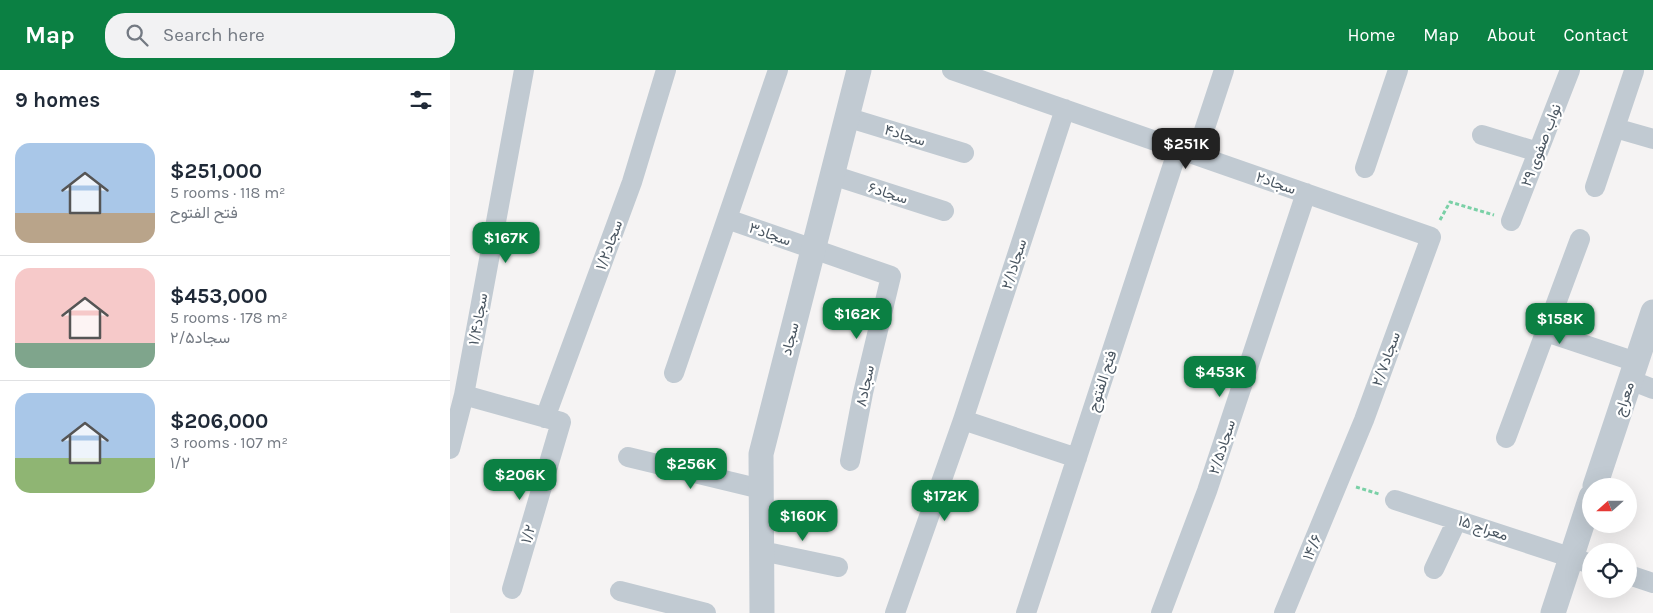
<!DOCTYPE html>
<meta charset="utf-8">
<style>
:root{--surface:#fff;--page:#f2f2f3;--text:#1f2937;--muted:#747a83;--line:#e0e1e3;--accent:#0b8043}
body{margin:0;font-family:Karla,Vazirmatn,sans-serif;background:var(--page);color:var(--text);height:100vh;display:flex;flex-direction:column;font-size:19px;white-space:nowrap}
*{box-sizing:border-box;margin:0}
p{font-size:16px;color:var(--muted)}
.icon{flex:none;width:28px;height:28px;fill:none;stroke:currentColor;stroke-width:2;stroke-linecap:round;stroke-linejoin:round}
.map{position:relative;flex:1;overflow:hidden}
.drawer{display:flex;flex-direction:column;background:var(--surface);width:450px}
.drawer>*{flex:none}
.needle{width:32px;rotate:249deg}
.buttons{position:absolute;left:1132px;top:408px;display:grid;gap:10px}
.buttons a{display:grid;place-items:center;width:55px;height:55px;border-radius:50%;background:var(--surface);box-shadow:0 5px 20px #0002;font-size:25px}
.price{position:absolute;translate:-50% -42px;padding:0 11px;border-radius:10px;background:var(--accent);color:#fff;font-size:16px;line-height:32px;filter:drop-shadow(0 1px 2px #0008)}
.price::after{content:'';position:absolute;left:50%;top:30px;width:15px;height:11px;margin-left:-8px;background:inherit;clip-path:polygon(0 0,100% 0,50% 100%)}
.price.active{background:#222;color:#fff}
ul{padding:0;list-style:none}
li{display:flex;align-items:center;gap:15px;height:125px;padding:0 15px}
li+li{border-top:1px solid var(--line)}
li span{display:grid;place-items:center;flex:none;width:140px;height:100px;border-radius:15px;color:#555}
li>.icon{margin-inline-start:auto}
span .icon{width:60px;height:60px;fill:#fffc;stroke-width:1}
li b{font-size:21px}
h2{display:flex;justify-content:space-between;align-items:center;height:60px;padding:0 15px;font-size:21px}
header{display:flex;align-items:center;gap:30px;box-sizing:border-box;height:70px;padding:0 25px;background:var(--accent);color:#fff}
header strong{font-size:24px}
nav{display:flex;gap:28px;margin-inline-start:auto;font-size:18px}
.search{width:350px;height:45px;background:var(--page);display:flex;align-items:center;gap:12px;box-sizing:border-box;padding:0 18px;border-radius:20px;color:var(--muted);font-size:19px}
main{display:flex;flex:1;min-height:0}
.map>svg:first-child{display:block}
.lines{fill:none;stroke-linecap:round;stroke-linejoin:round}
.path{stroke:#7ad0a6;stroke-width:3;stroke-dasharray:4 2.5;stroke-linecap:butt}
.minor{stroke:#c1cad2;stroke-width:20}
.tertiary{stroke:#c1cad2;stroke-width:25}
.labels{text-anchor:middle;stroke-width:4.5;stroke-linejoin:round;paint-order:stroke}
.street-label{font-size:15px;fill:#4a5661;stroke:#fff}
</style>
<header>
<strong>Map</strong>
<div class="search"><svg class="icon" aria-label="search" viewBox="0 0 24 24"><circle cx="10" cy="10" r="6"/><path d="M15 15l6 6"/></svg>Search here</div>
<nav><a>Home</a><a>Map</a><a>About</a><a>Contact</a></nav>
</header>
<main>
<section class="drawer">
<h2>9 homes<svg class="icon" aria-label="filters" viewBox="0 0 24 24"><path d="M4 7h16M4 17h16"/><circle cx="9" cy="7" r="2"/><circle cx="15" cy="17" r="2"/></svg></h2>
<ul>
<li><span style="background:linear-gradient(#a9c7e8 70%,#b9a48a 0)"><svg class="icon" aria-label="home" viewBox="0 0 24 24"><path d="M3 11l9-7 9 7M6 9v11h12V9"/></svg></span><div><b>$251,000</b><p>5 rooms · 118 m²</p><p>فتح الفتوح</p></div></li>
<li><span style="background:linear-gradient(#f6c9c9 75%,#7fa58c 0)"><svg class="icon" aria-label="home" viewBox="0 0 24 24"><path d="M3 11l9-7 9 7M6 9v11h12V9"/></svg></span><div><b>$453,000</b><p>5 rooms · 178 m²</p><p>۲/۵سجاد</p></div></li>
<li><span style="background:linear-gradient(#a9c7e8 65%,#8fb573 0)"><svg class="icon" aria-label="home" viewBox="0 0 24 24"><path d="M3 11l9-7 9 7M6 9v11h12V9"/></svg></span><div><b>$206,000</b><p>3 rooms · 107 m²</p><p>۱/۲</p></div></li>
</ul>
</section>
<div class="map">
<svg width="1203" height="543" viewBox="0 0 1203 543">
<rect width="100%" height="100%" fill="#f5f3f3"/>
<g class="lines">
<path class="path" d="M990 150 1000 132 1044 145
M906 417 929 424"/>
<path class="minor" d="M502 0 981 167 914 350 834 543
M396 47 514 83
M1165 58 1203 69
M1032 65 1088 82
M746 85 774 0
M915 98 948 0
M382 105 494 141
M1145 117 1184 1
M277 149 441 206 413 323 400 391
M1061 151 1120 0
M1096 262 1186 292
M224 303 328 0
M1180 310 1203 319
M14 325 111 352 62 519
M95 348 182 112 216 0
M513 350 627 388
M1056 368 1130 169
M0 379 14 325 74 0
M178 387 311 419
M945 430 1141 494
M312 481 388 497
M984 499 1007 450
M1179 505 1203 513
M170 521 256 543
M445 543 513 350 615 39
M576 543 728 79
M711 543 757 421 856 123"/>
<path class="tertiary" d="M1145 416 1203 242
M312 543 311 384 409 0
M1103 543 1141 427"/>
</g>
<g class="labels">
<g class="street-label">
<text transform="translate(455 65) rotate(17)" y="5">۴سجاد</text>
<text transform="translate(1091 75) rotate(-69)" y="5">نواب صفوی ۲۹</text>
<text transform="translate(826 113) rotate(19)" y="5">۲سجاد</text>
<text transform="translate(438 123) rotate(18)" y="5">۶سجاد</text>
<text transform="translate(320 164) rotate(19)" y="5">۳سجاد</text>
<text transform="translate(159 175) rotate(-70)" y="5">۱/۲سجاد</text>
<text transform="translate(564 194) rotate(-72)" y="5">۲/۱سجاد</text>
<text transform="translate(28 249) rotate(-80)" y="5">۱/۴سجاد</text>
<text transform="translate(340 269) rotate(-76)" y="5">سجاد</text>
<text transform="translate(936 289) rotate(-70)" y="5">سجاد۲/۷</text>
<text transform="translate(652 311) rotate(-72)" y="5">فتح الفتوح</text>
<text transform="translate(415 316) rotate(-78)" y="5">۸سجاد</text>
<text transform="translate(1174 329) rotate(-72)" y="5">معراج</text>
<text transform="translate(772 377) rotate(-72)" y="5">۲/۵سجاد</text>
<text transform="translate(1033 458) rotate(18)" y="5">معراج ۱۵</text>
<text transform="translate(78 464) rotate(-74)" y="5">۱/۲</text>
<text transform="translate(862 477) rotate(-67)" y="5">۱۴/۶</text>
</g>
</g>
</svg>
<div class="buttons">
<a><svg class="needle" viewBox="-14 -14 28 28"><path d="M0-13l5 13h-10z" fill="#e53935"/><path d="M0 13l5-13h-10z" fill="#747a83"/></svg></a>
<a><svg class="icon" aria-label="locate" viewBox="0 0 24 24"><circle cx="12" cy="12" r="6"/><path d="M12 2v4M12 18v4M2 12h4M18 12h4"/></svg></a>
</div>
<b class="price active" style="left:736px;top:100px">$251K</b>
<b class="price" style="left:56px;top:194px">$167K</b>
<b class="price" style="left:407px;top:270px">$162K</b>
<b class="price" style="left:1110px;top:275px">$158K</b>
<b class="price" style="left:770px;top:328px">$453K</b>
<b class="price" style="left:241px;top:420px">$256K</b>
<b class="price" style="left:70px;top:431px">$206K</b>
<b class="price" style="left:495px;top:452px">$172K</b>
<b class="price" style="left:353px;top:472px">$160K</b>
</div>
</main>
